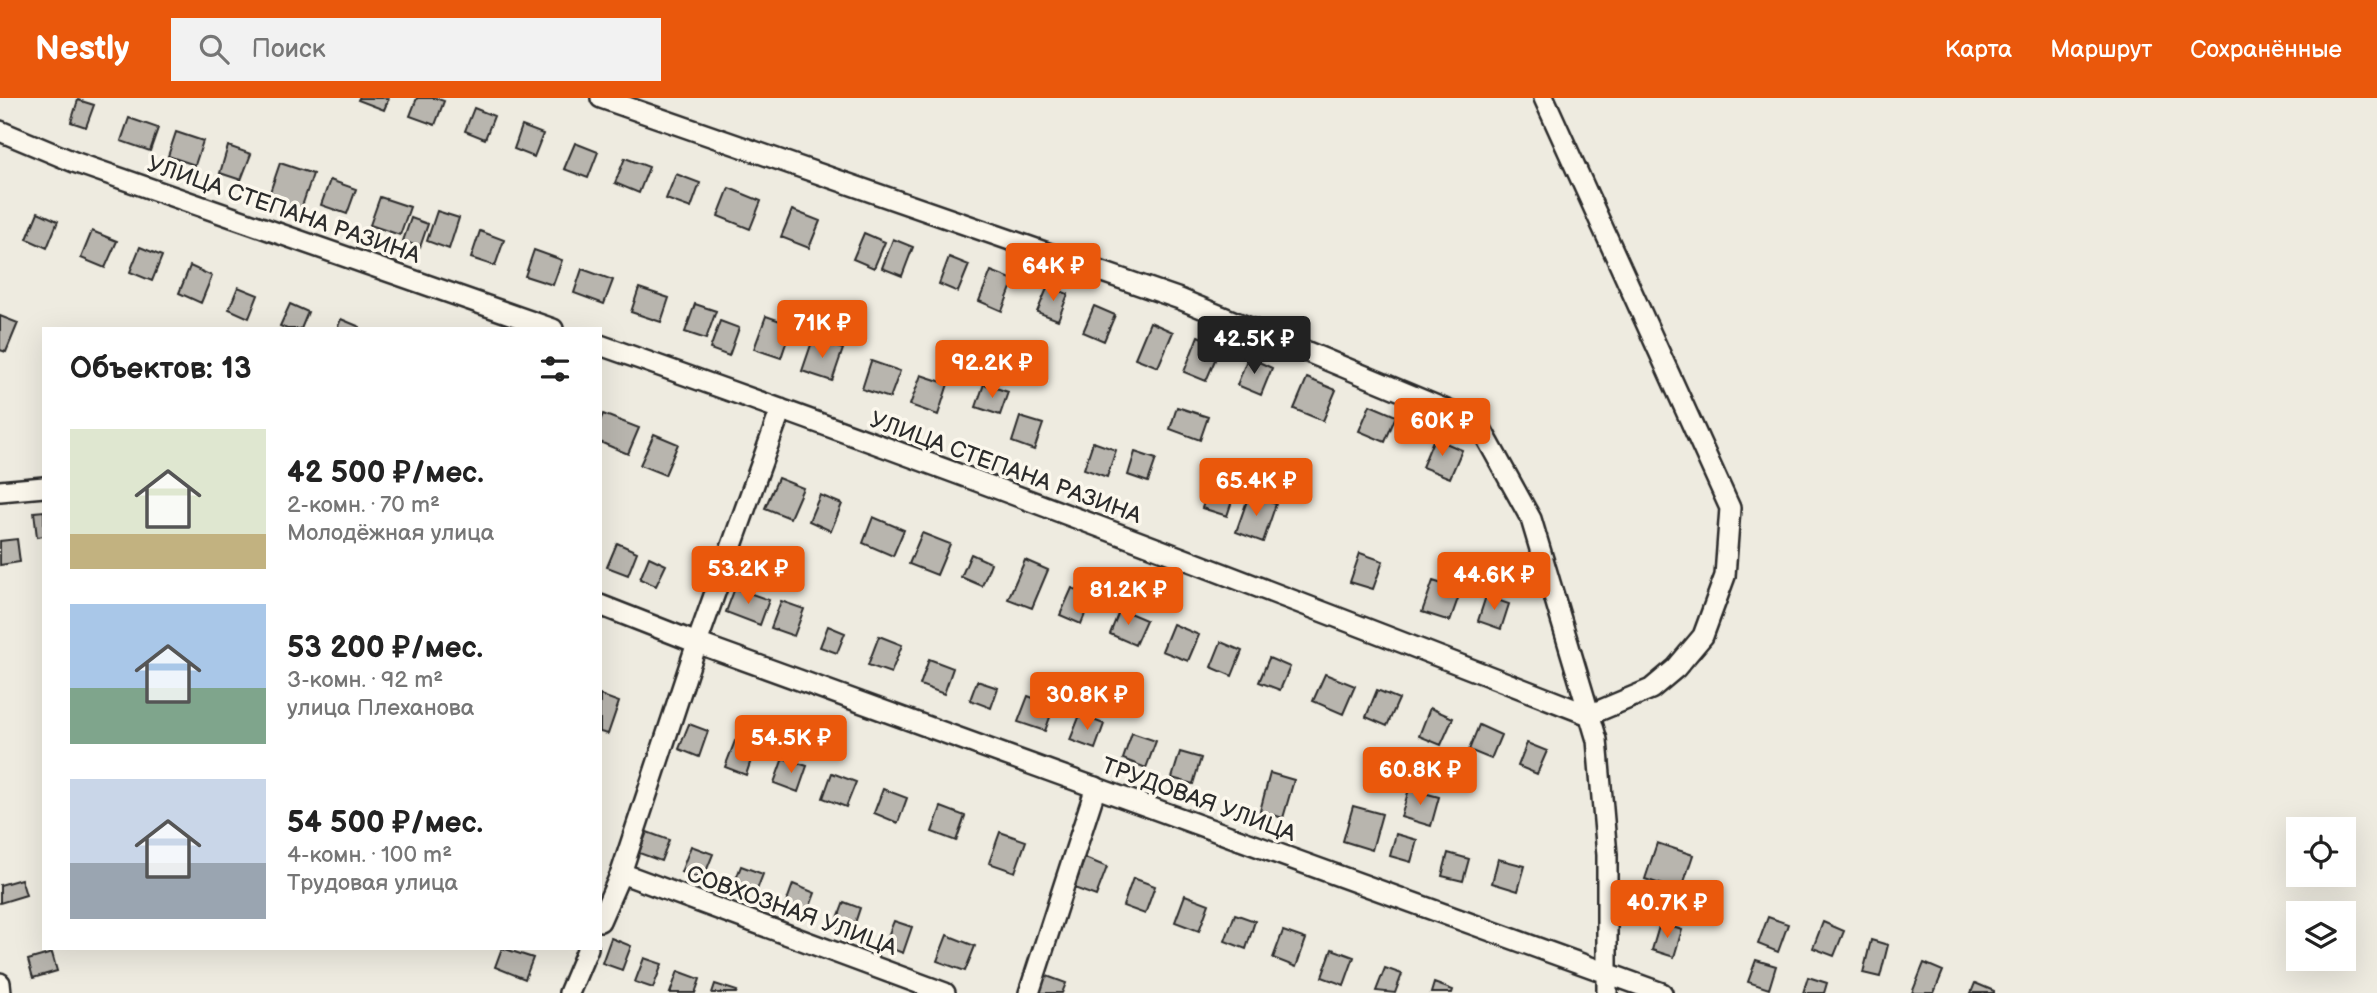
<!DOCTYPE html>
<html lang="ru">
<meta charset="utf-8">
<style>
:root{--surface:#fff;--page:#f2f2f2;--text:#222;--muted:#767676;--accent:#ea580c}
body{margin:0;font-family:"Balsamiq Sans",sans-serif;background:var(--page);color:var(--text);height:100vh;display:flex;flex-direction:column;font-size:26px;white-space:nowrap}
*{box-sizing:border-box;margin:0}
p{font-size:23px;color:var(--muted)}
.icon{flex:none;width:38px;height:38px;fill:none;stroke:currentColor;stroke-width:2;stroke-linecap:round;stroke-linejoin:round}
.map{position:relative;flex:1;overflow:hidden}
.details{position:absolute;left:42px;top:229px;width:560px;height:623px;display:flex;flex-direction:column;background:var(--surface);border-radius:0px;box-shadow:0 7px 28px #0002}
.details>*{flex:none}
.controls{position:absolute;left:2286px;top:719px;display:grid;gap:14px}
.controls a{display:grid;place-items:center;width:70px;height:70px;border-radius:0px;background:var(--surface);box-shadow:0 7px 28px #0002;font-size:35px}
.price{position:absolute;translate:-50% -60px;padding:0 16px;border-radius:7px;background:var(--accent);color:#fff;font-size:23px;line-height:46px;filter:drop-shadow(0 2px 4px #0008)}
.price::after{content:'';position:absolute;left:50%;top:42px;width:21px;height:16px;margin-left:-10px;background:inherit;clip-path:polygon(0 0,100% 0,50% 100%)}
.price.on{background:#222;color:#fff}
ul{padding:0;list-style:none}
li{display:flex;align-items:center;gap:21px;height:175px;padding:0 28px}
li span{display:grid;place-items:center;flex:none;width:196px;height:140px;border-radius:0px;color:#555}
li>.icon{margin-inline-start:auto}
span .icon{width:84px;height:84px;fill:#fffc;stroke-width:1}
li b{font-size:30px}
h2{display:flex;justify-content:space-between;align-items:center;height:84px;padding:0 28px;font-size:30px}
header{display:flex;align-items:center;gap:42px;box-sizing:border-box;height:98px;padding:0 35px;background:var(--accent);color:#fff}
header strong{font-size:33px}
nav{display:flex;gap:38px;margin-inline-start:auto;font-size:24px}
.search{width:490px;height:63px;background:var(--page);display:flex;align-items:center;gap:18px;box-sizing:border-box;padding:0 24px;border-radius:0px;color:var(--muted);font-size:26px}
.map>svg:first-child{display:block}
.building{fill:#b8b5ae;stroke:#2b2b2b;stroke-width:2}
.lines{fill:none;stroke-linecap:round;stroke-linejoin:round}
.minor-casing{stroke:#2b2b2b;stroke-width:24}
.minor{stroke:#fbf7ec;stroke-width:19}
.labels{text-anchor:middle;stroke-width:7;stroke-linejoin:round;paint-order:stroke}
.street-label{font-size:23px;fill:#2b2b2b;stroke:#fbf7ec}
</style>
<header>
<strong>Nestly</strong>
<div class="search"><svg class="icon" aria-label="search" viewBox="0 0 24 24"><circle cx="10" cy="10" r="6"/><path d="M15 15l6 6"/></svg>Поиск</div>
<nav><a>Карта</a><a>Маршрут</a><a>Сохранённые</a></nav>
</header>
<div class="map">
<svg width="2377" height="895" viewBox="0 0 2377 895">
<rect width="100%" height="100%" fill="#eeebe0"/>
<filter id="ink" filterUnits="userSpaceOnUse"><feTurbulence type="fractalNoise" baseFrequency=".0143" numOctaves="2"/><feDisplacementMap in="SourceGraphic" scale="14" xChannelSelector="R" yChannelSelector="G"/><feConvolveMatrix kernelMatrix="1 2 1 2 8 2 1 2 1" color-interpolation-filters="sRGB"/></filter>
<g filter="url(#ink)">
<path class="building" d="M359 0H389L384 12 358 2Z
M417 0H435L444 3 435 27 410 18Z
M78 2 94 7 86 29 71 24Z
M474 10 494 18 485 41 465 33Z
M129 20 158 30 150 53 121 43Z
M522 28 543 36 534 59 514 51Z
M176 34 203 43 195 67 168 58Z
M575 45 598 54 588 80 564 71Z
M228 48 251 56 241 82 220 75Z
M625 60 649 69 639 95 615 85Z
M280 65 313 76 301 111 268 100Z
M676 76 700 85 691 110 666 101Z
M330 82 356 91 347 116 321 107Z
M729 90 761 103 750 131 718 118Z
M380 99 410 109 400 137 370 127Z
M792 112 820 123 809 150 781 139Z
M437 113 459 120 449 151 427 143Z
M38 114 58 123 47 150 27 141Z
M411 120 428 126 420 149 403 143Z
M92 133 117 143 105 170 81 160Z
M480 133 504 142 495 168 471 160Z
M864 135 885 144 874 170 853 161Z
M893 141 913 149 902 178 882 170Z
M140 149 162 158 152 183 130 174Z
M534 152 562 162 553 187 525 178Z
M949 159 969 167 958 194 939 186Z
M190 168 212 178 201 205 179 195Z
M582 171 613 182 604 206 574 195Z
M991 173 1014 182 1002 213 979 203Z
M1048 188 1068 196 1058 222 1037 214Z
M238 189 258 197 249 220 229 211Z
M639 190 669 200 661 224 631 214Z
M290 206 308 214 301 231H287L280 228Z
M695 206 716 213 706 241 685 234Z
M1094 208 1115 217 1104 243 1083 234Z
M0 218 18 225 6 254 0 252Z
M766 218 792 227 781 260 754 251Z
M341 221 360 229V231H337Z
M720 223 739 230 729 258 710 251Z
M1150 224 1173 234 1158 269 1135 260Z
M1198 238 1221 248 1206 283 1184 274Z
M813 241 843 251 832 283 802 273Z
M1248 259 1272 270 1261 297 1237 287Z
M871 263 900 273 890 300 862 291Z
M921 277 948 286 938 317 910 307Z
M1307 280 1336 292 1323 323 1294 311Z
M984 286 1008 294 1000 317 976 309Z
M1370 307 1396 318 1385 344 1359 333Z
M1177 309 1208 319 1200 342 1170 331Z
M603 316 639 330 628 356 600 344V323Z
M1020 319 1043 326 1034 352 1012 344Z
M654 336 678 346 665 377 640 367Z
M1434 340 1462 352 1450 380 1422 369Z
M1093 344 1116 352 1107 379 1084 371Z
M1135 354 1156 361 1148 384 1128 377Z
M1215 373 1239 382 1227 418 1202 410Z
M778 380 803 390 790 420 765 410Z
M820 397 842 406 831 433 809 423Z
M1249 397 1276 406 1263 444 1236 434Z
M44 413V438L37 439 34 414Z
M873 419 904 432 893 458 863 445Z
M922 435 950 446 937 477 909 466Z
M17 441 20 464 0 467V443Z
M617 445 637 454 628 477 607 469Z
M1360 455 1383 463 1373 491 1350 484Z
M971 456 991 465 982 488 961 479Z
M649 459 666 467 656 488 640 481Z
M1025 462 1048 472 1032 510 1008 501Z
M1433 483 1461 492 1450 523 1422 514Z
M735 490 769 502 760 527 726 514Z
M1072 490 1092 499 1081 526 1060 517Z
M1486 498 1509 506 1501 531 1478 523Z
M781 503 804 511 794 538 771 530Z
M1120 511 1146 522 1135 547 1110 536Z
M1173 526 1199 537 1188 563 1162 553Z
M828 528 845 535 837 555 820 549Z
M879 538 902 547 891 575 868 567Z
M1221 544 1242 553 1232 578 1211 569Z
M1269 560 1290 569 1280 592 1259 584Z
M929 561 953 570 944 596 920 587Z
M1325 576 1355 588 1343 616 1313 603Z
M977 583 998 590 991 610 970 602Z
M1377 592 1399 601 1387 628 1366 619Z
M600 597 619 604 608 636 600 634Z
M1028 598 1054 608 1045 633 1018 624Z
M1430 610 1453 620 1441 647 1419 638Z
M1080 617 1104 626 1095 651 1070 642Z
M689 626 708 633 699 659 679 651Z
M1479 627 1501 637 1491 661 1469 652Z
M1132 635 1156 643 1146 670 1123 661Z
M735 643 755 650 746 677 725 669Z
M1527 645 1547 653 1537 676 1518 668Z
M1180 654 1201 660 1193 686 1172 680Z
M783 660 807 668 798 694 774 685Z
M832 675 856 684 846 709 823 700Z
M1270 675 1294 682 1283 720 1260 713Z
M883 691 907 700 898 725 874 715Z
M1409 691 1439 699 1431 728 1401 719Z
M1353 708 1382 716 1372 752 1343 743Z
M941 709 965 718 956 743 932 734Z
M647 734 669 742 661 763 639 755Z
M1000 734 1026 743 1015 774 989 765Z
M1396 736 1417 742 1411 764 1390 758Z
M1657 745 1693 757 1681 793 1645 781Z
M691 748 713 756 703 781 681 774Z
M1448 755 1469 761 1463 783 1442 778Z
M1085 760 1107 769 1096 798 1074 790Z
M1498 761 1525 768 1518 793 1492 785Z
M741 768 763 776 755 797 733 789Z
M1133 780 1155 788 1145 816 1123 808Z
M21 781 26 797 0 805V787Z
M793 786 815 795 806 819 784 811Z
M1185 797 1209 806 1199 833 1175 824Z
M844 804 860 810 852 834 835 828Z
M1235 816 1255 823 1246 851 1225 843Z
M1768 819 1788 826 1778 854 1758 846Z
M894 823 912 829 903 855 884 848Z
M1823 824 1844 833 1834 858 1813 850Z
M1660 825 1682 832 1674 859 1652 852Z
M1283 833 1306 841 1296 869 1273 860Z
M947 837 975 848 965 873 937 863Z
M611 840 631 848 622 872 602 865Z
M1871 842 1888 847 1880 879 1863 875Z
M502 850 533 860 525 881 495 869Z
M1332 851 1354 859 1344 887 1322 879Z
M52 855 57 873 33 880 28 862Z
M644 860 662 866 653 890 635 884Z
M1756 862 1776 868 1769 891 1748 884Z
M1924 865 1943 873 1934 895H1912Z
M1385 870 1402 876 1395 895 1376 893Z
M678 873 700 881 695 895H670Z
M1044 877 1066 885 1062 895H1037Z
M1808 879 1827 885 1824 895H1803Z
M1434 885 1453 892 1452 895H1431Z
M1975 885 1994 893V895H1971Z
M715 886 737 893 736 895H712Z"/>
<g class="lines">
<defs>
<path id="minor" d="M601 0 1180 201 1478 325 1531 421 1597 642 1607 757V895
M0 33 74 64 553 231
M600 247C932 363 1261 489 1589 617L1651 591 1676 570 1703 538 1725 478 1730 410 1544 0
M0 393 44 389
M600 507 697 545 1662 895
M621 775 945 895
M600 823 621 775 697 545 781 311
M0 885 1 895
M569 895 588 850
M1029 895 1096 689"/>
</defs>
<use href="#minor" class="minor-casing"/>
<use href="#minor" class="minor"/>
</g>
</g>
<g class="labels">
<g class="street-label">
<text transform="translate(284 111) rotate(19)" y="8">УЛИЦА СТЕПАНА РАЗИНА</text>
<text transform="translate(1006 369) rotate(20)" y="8">УЛИЦА СТЕПАНА РАЗИНА</text>
<text transform="translate(1199 701) rotate(20)" y="8">ТРУДОВАЯ УЛИЦА</text>
<text transform="translate(792 812) rotate(20)" y="8">СОВХОЗНАЯ УЛИЦА</text>
</g>
</g>
</svg>
<div class="controls">
<a><svg class="icon" aria-label="locate" viewBox="0 0 24 24"><circle cx="12" cy="12" r="6"/><path d="M12 2v4M12 18v4M2 12h4M18 12h4"/></svg></a>
<a><svg class="icon" aria-label="layers" viewBox="0 0 24 24"><path d="M12 4l9 5-9 5-9-5zM3 14l9 5 9-5"/></svg></a>
</div>
<b class="price" style="left:1053px;top:205px">64K ₽</b>
<b class="price" style="left:822px;top:262px">71K ₽</b>
<b class="price on" style="left:1254px;top:278px">42.5K ₽</b>
<b class="price" style="left:992px;top:302px">92.2K ₽</b>
<b class="price" style="left:1442px;top:360px">60K ₽</b>
<b class="price" style="left:1256px;top:420px">65.4K ₽</b>
<b class="price" style="left:748px;top:508px">53.2K ₽</b>
<b class="price" style="left:1494px;top:514px">44.6K ₽</b>
<b class="price" style="left:1128px;top:529px">81.2K ₽</b>
<b class="price" style="left:1087px;top:634px">30.8K ₽</b>
<b class="price" style="left:791px;top:677px">54.5K ₽</b>
<b class="price" style="left:1420px;top:709px">60.8K ₽</b>
<b class="price" style="left:1667px;top:842px">40.7K ₽</b>
<section class="details">
<h2>Объектов: 13<svg class="icon" aria-label="filters" viewBox="0 0 24 24"><path d="M4 7h16M4 17h16"/><circle cx="9" cy="7" r="2"/><circle cx="15" cy="17" r="2"/></svg></h2>
<ul>
<li><span style="background:linear-gradient(#dfe7d0 75%,#c2b280 0)"><svg class="icon" aria-label="home" viewBox="0 0 24 24"><path d="M3 11l9-7 9 7M6 9v11h12V9"/></svg></span><div><b>42 500 ₽/мес.</b><p>2-комн. · 70 m²</p><p>Молодёжная улица</p></div></li>
<li><span style="background:linear-gradient(#a9c7e8 60%,#7fa58c 0)"><svg class="icon" aria-label="home" viewBox="0 0 24 24"><path d="M3 11l9-7 9 7M6 9v11h12V9"/></svg></span><div><b>53 200 ₽/мес.</b><p>3-комн. · 92 m²</p><p>улица Плеханова</p></div></li>
<li><span style="background:linear-gradient(#c9d6e8 60%,#9aa5b1 0)"><svg class="icon" aria-label="home" viewBox="0 0 24 24"><path d="M3 11l9-7 9 7M6 9v11h12V9"/></svg></span><div><b>54 500 ₽/мес.</b><p>4-комн. · 100 m²</p><p>Трудовая улица</p></div></li>
</ul>
</section>
</div>
